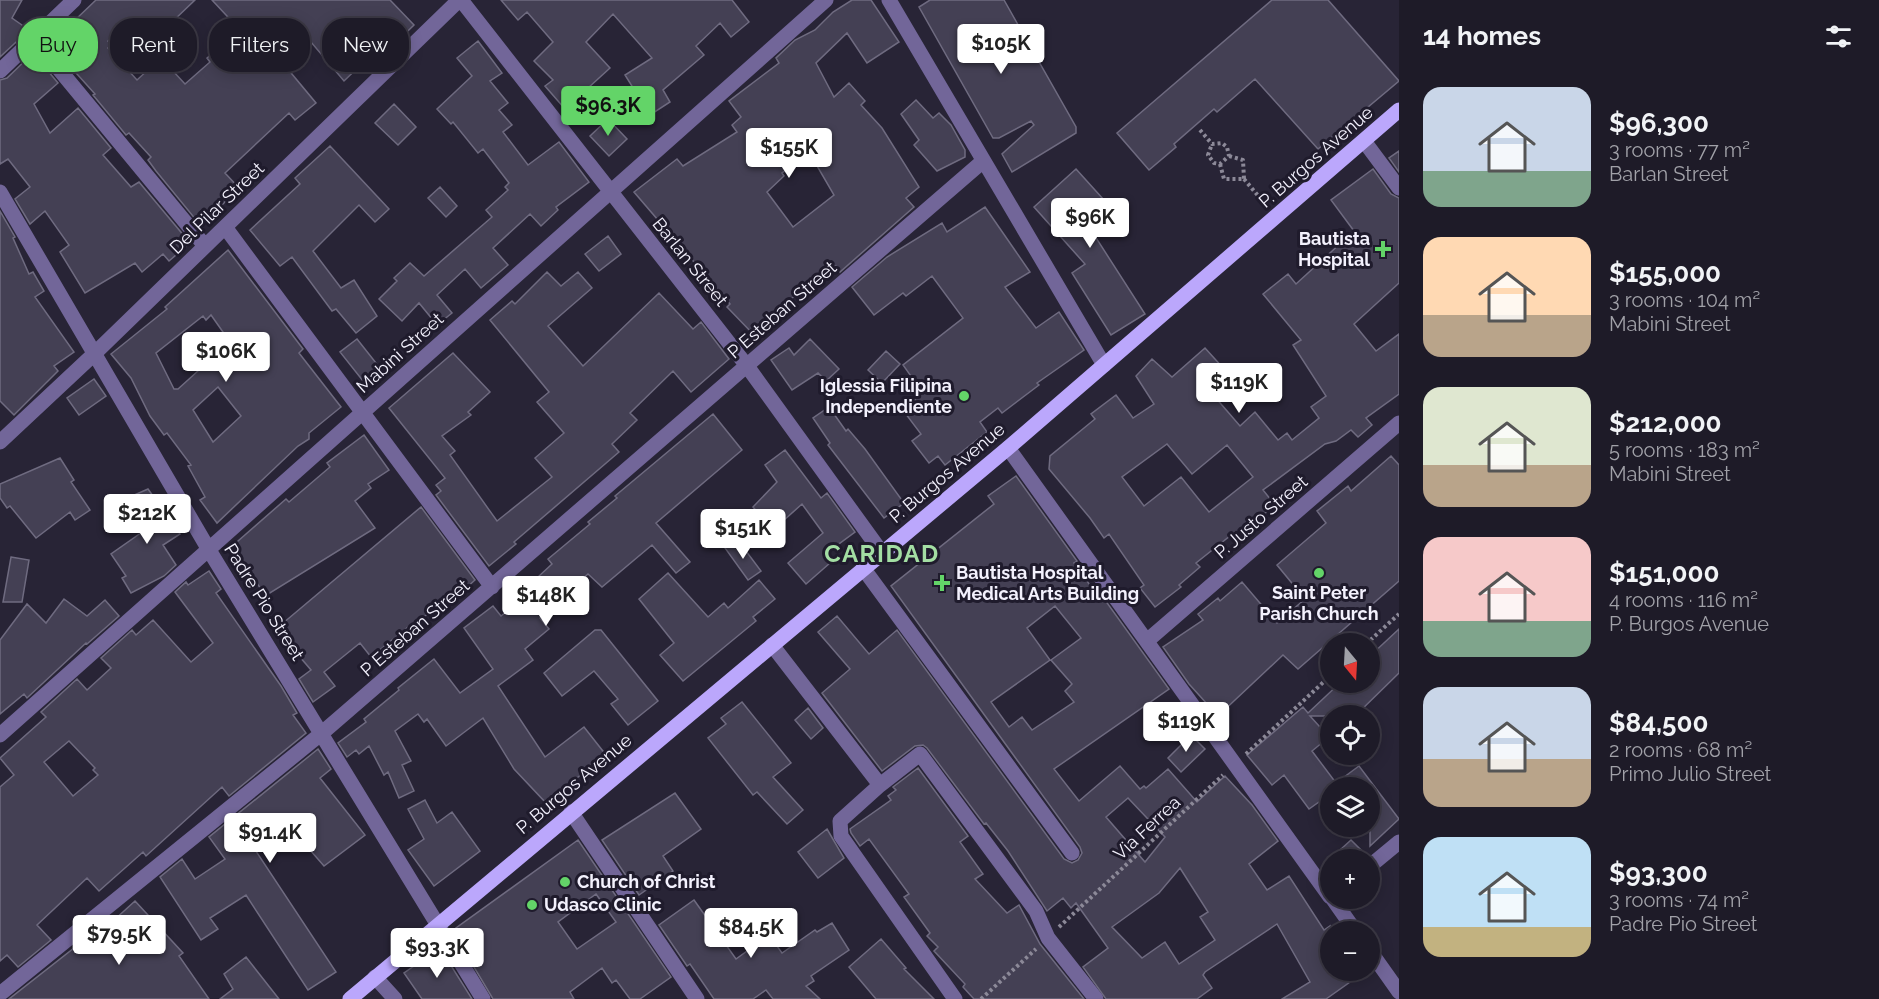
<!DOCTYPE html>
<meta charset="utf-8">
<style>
:root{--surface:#1e1b28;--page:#2b2834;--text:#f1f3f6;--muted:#a1a1a8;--line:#3c3945;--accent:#63d468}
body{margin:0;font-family:Raleway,sans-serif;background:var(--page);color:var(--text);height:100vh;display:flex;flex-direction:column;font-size:22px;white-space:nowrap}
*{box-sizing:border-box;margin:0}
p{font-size:20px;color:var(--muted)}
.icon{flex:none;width:33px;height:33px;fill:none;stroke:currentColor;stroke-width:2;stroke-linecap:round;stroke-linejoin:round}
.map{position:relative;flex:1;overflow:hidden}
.panel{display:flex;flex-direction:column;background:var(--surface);width:480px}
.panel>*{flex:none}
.guide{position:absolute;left:18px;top:18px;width:570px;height:54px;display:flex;gap:12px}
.needle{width:39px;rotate:162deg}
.tools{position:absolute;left:1320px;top:633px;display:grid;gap:12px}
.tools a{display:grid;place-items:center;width:60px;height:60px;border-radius:50%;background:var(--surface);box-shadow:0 3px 15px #0003,0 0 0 2px var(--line);font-size:30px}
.price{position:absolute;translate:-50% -51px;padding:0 14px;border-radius:6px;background:#fff;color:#222;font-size:20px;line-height:39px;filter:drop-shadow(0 2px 3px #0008)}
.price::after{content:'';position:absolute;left:50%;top:36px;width:18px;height:14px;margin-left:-9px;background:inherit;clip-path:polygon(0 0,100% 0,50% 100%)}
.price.current{background:var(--accent);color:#111}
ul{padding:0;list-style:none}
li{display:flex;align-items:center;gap:18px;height:150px;padding:0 24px}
li span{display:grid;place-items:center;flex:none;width:168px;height:120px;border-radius:18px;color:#555}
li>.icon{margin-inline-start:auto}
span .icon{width:72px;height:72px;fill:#fffc;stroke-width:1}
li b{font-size:26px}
h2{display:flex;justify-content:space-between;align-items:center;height:72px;padding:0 24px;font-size:26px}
.tag{padding:0 21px;border-radius:24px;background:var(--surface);box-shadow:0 3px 15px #0003,0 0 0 2px var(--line);font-size:21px;line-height:54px}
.tag.current{background:var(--accent);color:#111}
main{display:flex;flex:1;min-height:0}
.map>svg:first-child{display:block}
.building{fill:#444054;stroke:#6f6b80;stroke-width:1.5;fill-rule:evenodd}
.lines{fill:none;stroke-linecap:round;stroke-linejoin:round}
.path{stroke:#8c8998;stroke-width:4;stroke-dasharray:3 3;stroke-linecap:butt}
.minor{stroke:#726699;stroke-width:15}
.major{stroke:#bba7fc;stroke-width:15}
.poi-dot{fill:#63d468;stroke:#1f1b2c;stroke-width:2}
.labels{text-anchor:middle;stroke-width:6;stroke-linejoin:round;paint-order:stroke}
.street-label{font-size:18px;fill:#f3f1fd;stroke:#1f1b2c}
.poi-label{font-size:18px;font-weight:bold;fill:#f3f1fd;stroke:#1f1b2c;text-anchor:start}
.district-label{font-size:24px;font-weight:bold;letter-spacing:1.5px;fill:#a3dea3;stroke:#1f1b2c}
</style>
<main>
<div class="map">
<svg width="1399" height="999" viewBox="0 0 1399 999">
<rect width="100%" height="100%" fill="#282436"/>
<path class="building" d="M0 0H22L12 18 29 30 0 57Z
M96 0H195L172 22 181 33 165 49 135 17 108 41 111 45 108 48 137 80 161 58 185 84 210 62 207 58 240 30 212 0H390L414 25 374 64 368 58 344 81 294 22 267 44 316 103 295 120 289 113 225 173 239 188 201 226 156 171 148 160 151 157 129 133 126 135 93 95 95 94 50 44Z
M501 0H732L749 22 731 37 720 23 696 46 704 55 663 90 670 102 650 115 625 75 652 58 613 14 586 42 610 68 565 109 545 86 553 80 534 61 553 42 527 12 518 20Z
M852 0H871L899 42 867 63 847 33 816 63 834 97 849 83 865 101 861 105 882 128 919 187 906 198 914 207 840 272 836 266 832 270 830 268 786 303 789 307 756 337 727 307 730 304 634 192 677 159 683 166 737 132 732 125 741 117 729 101 779 63 776 58 795 40 815 30 833 12ZM809 152 834 195 793 227 767 192 784 176 782 173Z
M930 0H1004L1076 127V133L1012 172 1002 154 1034 125 1031 121 999 138H993L919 7Z
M1272 0H1328L1399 81 1318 149 1255 79 1217 112 1214 109 1174 144 1176 147 1149 170 1117 133Z
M478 41 502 73 490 81 508 103 499 110 512 125 503 132 528 165 559 142 589 182 556 207 558 210 541 226 530 214 493 248 508 265 481 288 465 269 437 295 452 313 437 325 419 303 402 321 379 299 397 281 394 278 410 263 424 276 492 217 486 210 508 190 505 187 509 183 483 149 478 153 453 122 451 124 437 109 472 76 457 58Z
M33 53 58 83 34 104 50 133 78 108 111 148 103 155 131 187 139 182 190 243 169 261 163 254 142 272 135 263 85 293 60 252 69 245 45 211 30 224 15 199 30 187 8 159 0 164V80L7 78Z
M916 100 933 118 939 113 951 125 965 150V157L937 171 914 145 919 140 901 114Z
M394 104 416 127 398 145 375 123Z
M608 119 627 139 609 156 590 136Z
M330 146 389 209 375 222 359 205 313 251 341 288 354 280 377 316 356 333 336 309 332 311 292 257 280 266 250 230 300 184 295 178Z
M1399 151V172L1389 158Z
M1076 169 1113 210 1091 230 1145 314 1111 335 1072 273 1085 264 1034 207Z
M1373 169 1391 194 1399 198V283L1354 324 1376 351 1399 334V394L1366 418 1372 425 1358 437 1351 430 1336 441 1325 444 1263 490 1275 505 1238 535 1235 532 1196 563 1200 567 1179 585 1181 587 1155 607 1140 588 1144 585 1109 534 1104 538 1090 518 1049 469 1050 456 1095 419 1091 414 1116 395 1133 418 1154 404 1136 376 1152 359 1172 377 1205 348 1234 380 1215 397 1240 426 1255 412 1278 440 1287 433 1292 440 1319 418 1311 407 1326 396 1293 345 1301 340 1263 294 1288 274 1296 284 1354 231 1331 200ZM1167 444 1192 474 1227 445 1253 477 1209 512 1181 477 1144 506 1122 477Z
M440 187 457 206 446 217 428 198Z
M985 207 1030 272 1005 287 1036 328 1059 312 1084 350 1037 383 1039 385 1002 413 998 408 980 422 987 432 945 465 938 456 929 463 912 441 921 434 902 409 923 393 903 365 963 318 932 276 906 296 903 293 874 315 852 287 887 257 942 223 947 232Z
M0 211 15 237 13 238 29 274 33 272 44 291 35 297 74 352 54 366 58 371 14 415 0 401Z
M608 236 621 254 599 271 585 254Z
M228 250 303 349 299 353 341 407 309 433V439L298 446 217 523 200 500 205 497 188 466 191 465 167 433 164 435 150 416 131 378 111 354 167 309 165 307ZM211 315 230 342 178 389H174L156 353 203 316 206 320ZM218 387 241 416 213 442 193 410Z
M547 272 561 286 578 272 592 288 548 326 583 366 659 293 693 329 701 322 729 359 691 392 673 371 630 413 637 420 612 444 619 452 514 542 516 544 489 566 436 495 441 491 436 485 445 478 389 408 453 353 490 392 468 412 471 415 442 436 455 451 450 455 497 521 552 477 535 458 564 433 537 402 549 392 490 320 512 301 515 304Z
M357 339 384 373 367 386 340 352Z
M810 339 839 369 826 381 818 373 792 390 771 360 789 348 794 355Z
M886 351 900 364 882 383 868 370Z
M94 379 106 396 79 415 67 398Z
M829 407 846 431 848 429 865 449 904 503 884 518 828 445 830 443 813 418Z
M713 414 742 450 656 523 690 562 676 573 652 545 602 587 588 574 540 618 549 629 525 649 533 660 498 686 545 757 584 727 606 755 558 793 548 805 514 769 483 718 446 746 427 719 424 722 418 714 395 731 411 761 402 765 414 791 399 798 388 772 384 775 369 746 359 754 356 750 347 757 338 743 366 722 364 719 399 690 398 688 434 659 460 693 493 669 464 628 493 606 501 616 527 595 523 591 552 564 548 559 590 524 588 522 617 498 615 496Z
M364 435 389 470 368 484 371 488 355 501 375 528 265 596 249 570 230 548 286 499 289 502 330 467 327 463Z
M785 450 821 498 827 493 855 532 824 555 830 563 806 584 788 563 823 533 802 504 773 530 753 507 777 482 765 465Z
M1391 456 1399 465V581L1298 669 1283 655 1218 716 1189 684 1163 647 1203 620 1198 614 1218 598 1220 601 1242 582 1277 623 1305 599 1277 565 1326 523 1317 511 1348 486 1351 491Z
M60 458 74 480 71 482 90 510 75 520 70 512 36 538 10 506 7 508 0 498V484Z
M1016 476 1077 561 1074 563 1097 595 1100 593 1169 689 1054 769 1079 801 1120 766 1140 789 1144 786 1146 788 1168 769 1197 802 1225 776 1252 805 1278 841 1249 864 1267 890 1289 876 1324 930 1330 926V970H1367L1326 999H1282L1310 982 1277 924 1205 972 1203 975 1212 988 1197 999H1106L1083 967 1108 948 1076 903 1071 908 1063 898 1047 911 1008 851 986 823 984 824 927 748 923 745 915 746 882 771 822 693 850 669 818 632 837 616 869 654 897 630 1064 859 1072 863 1078 860 1082 853 1080 847 891 586 994 504 988 496ZM1055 606 1081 638 1051 660 1072 684 1065 691 1074 702 1032 730 1022 717 1009 727 991 702 1050 660 1027 628ZM1128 798 1165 837 1145 862 1106 817ZM1180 868 1208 912 1200 917 1215 940 1179 964 1165 942 1142 958 1112 927 1159 893Z
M148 489 180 534 163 545 176 565 164 576 131 593 122 578 126 576 111 554 145 530 130 497Z
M421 507 475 580 445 607 443 604 408 627 371 657 360 643 324 672 335 686 313 702 299 679 311 670 276 629Z
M737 539 761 571 748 580 725 548Z
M11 557 29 560 22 602H3Z
M209 571 221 589 216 593 281 686 297 713 293 715 306 733 229 796 222 787 146 856 143 852 99 891 87 878 37 925 51 940 18 967 7 955 0 961V787L14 775 0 758 46 717 41 712 77 679 87 690 111 668 101 658 132 630 136 635 153 620 191 662 213 643 175 592 186 582 188 585ZM69 741 95 768 93 770 98 775 73 796 44 762Z
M668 573 708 617 724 603 728 608 759 580 775 599 753 617 756 621 683 681 660 655 674 643 639 599Z
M64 599 87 616 105 600 119 616 87 644 86 643 27 698 24 694 0 714V640L27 604 46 623Z
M1399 629V673L1355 716H1310L1329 737 1312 751 1336 783 1359 766 1399 819 1370 846V788H1330V794L1309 809 1284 775 1272 785 1247 755 1303 707 1308 713 1341 682H1370V656Z
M595 630H601L658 701 628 725 611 704 618 699 594 671 562 696 544 673Z
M742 702 791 763 773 777 803 810 787 824 757 792 753 795 708 738 726 724 721 718Z
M808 708 823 728 811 739 795 720Z
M1191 735 1205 749 1181 772 1168 758Z
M318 749 331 769 320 778 365 835 324 866 282 818 250 842 336 972 308 990 246 895 210 918 218 929 201 940 160 877 182 859 195 879 225 859 209 837Z
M918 768 968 836 960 842 983 874 975 879 1007 913 1019 905 1040 944 1084 999H974L963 987 965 984 934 951 938 947 927 936 930 933 904 897 909 894 869 839 860 846 851 833 850 829 891 800 888 796 896 790 893 787Z
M675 793 701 829 663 856 673 871 639 895 602 840Z
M425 800 437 823 452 812 480 851 434 886 408 850 424 839 408 809Z
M827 829 844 858 818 878 798 852Z
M578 840 671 977 640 999H630L616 980 612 983 602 968 570 992 574 999H493L456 937 460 934 456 928ZM596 894 616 922 577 949 558 922Z
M1351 840 1362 851 1349 860 1340 850Z
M694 900 736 959 769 935 782 953 815 930 817 932 832 923 849 950 811 976 814 981 806 986 820 999H773L766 990 753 999H714L690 964 687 966 659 925Z
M135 901 183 953 179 956 209 999H9L111 919 113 921Z
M881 939 906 968 904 969 934 999H876L849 967Z
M440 948 472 999H422L404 973Z
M246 957 279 999H220L233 989 224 974Z"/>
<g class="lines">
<path class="path" d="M1200 130 1212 144 1222 143 1227 147 1229 156 1220 164 1214 163 1208 155 1212 144
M1220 164 1224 179H1244L1243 160 1229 156
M1244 179 1265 204
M1366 644 1399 614
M1246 754 1330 676
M1059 927 1223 775
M981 999 1036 949"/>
<path class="minor" d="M461 0 747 366 882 553
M889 0 1104 365
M34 39 205 246
M0 71 74 0
M1364 141 1399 188
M0 192 209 550 483 999
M225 227 492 587
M0 442 93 355 459 0
M1008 448 1330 897
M863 568 1072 853
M1148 640 1399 423
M772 645 880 785 840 821 841 836 955 999
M0 735 826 0
M880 785 920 754 1036 911 1048 938 1096 999
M571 812 697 999
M1370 866 1399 842
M1332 898 1356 932
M1370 951 1399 992
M375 977 395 999
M0 994 322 733 982 162"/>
<path class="major" d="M350 999 1008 448 1399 110"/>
</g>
<g class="poi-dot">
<path d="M1380 240h6v6h6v6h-6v6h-6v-6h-6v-6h6z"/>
<circle cx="964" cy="396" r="6"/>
<circle cx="1319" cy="573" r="6"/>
<path d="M939 574h6v6h6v6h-6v6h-6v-6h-6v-6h6z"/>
<circle cx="565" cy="882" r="6"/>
<circle cx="532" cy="905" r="6"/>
</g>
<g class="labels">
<g class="street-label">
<text transform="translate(1316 157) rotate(-41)" y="6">P. Burgos Avenue</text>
<text transform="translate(217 208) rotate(-44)" y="6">Del Pilar Street</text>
<text transform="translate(690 262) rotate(51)" y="6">Barlan Street</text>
<text transform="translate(782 310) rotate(-41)" y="6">P Esteban Street</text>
<text transform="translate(400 353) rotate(-42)" y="6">Mabini Street</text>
<text transform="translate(947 473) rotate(-40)" y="6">P. Burgos Avenue</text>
<text transform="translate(1261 517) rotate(-41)" y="6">P. Justo Street</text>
<text transform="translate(264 602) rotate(58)" y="6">Padre Pio Street</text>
<text transform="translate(415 628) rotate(-41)" y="6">P Esteban Street</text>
<text transform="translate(574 784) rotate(-40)" y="6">P. Burgos Avenue</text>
<text transform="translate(1147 828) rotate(-43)" y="6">Via Ferrea</text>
</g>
<g class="poi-label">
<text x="1370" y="245" text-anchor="end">Bautista<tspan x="1370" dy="21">Hospital</tspan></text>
<text x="952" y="392" text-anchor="end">Iglessia Filipina<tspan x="952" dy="21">Independiente</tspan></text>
<text x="956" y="579">Bautista Hospital<tspan x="956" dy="21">Medical Arts Building</tspan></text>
<text x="1319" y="599" text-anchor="middle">Saint Peter<tspan x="1319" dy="21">Parish Church</tspan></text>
<text x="577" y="888">Church of Christ</text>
<text x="544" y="911">Udasco Clinic</text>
</g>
<g class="district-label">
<text x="882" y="562">CARIDAD</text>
</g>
</g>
</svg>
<div class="tools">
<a><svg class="needle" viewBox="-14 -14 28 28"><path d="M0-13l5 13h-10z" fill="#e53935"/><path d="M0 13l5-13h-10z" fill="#a1a1a8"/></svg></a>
<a><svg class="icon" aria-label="locate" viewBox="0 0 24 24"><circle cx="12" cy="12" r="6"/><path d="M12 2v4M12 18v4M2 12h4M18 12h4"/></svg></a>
<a><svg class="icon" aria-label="layers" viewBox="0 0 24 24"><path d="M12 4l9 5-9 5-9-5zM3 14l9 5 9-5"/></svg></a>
<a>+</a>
<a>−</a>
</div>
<b class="price" style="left:1001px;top:75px">$105K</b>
<b class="price current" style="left:608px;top:137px">$96.3K</b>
<b class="price" style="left:789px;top:179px">$155K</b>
<b class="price" style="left:1090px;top:249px">$96K</b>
<b class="price" style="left:226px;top:383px">$106K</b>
<b class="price" style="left:1239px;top:414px">$119K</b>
<b class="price" style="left:147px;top:545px">$212K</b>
<b class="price" style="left:743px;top:560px">$151K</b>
<b class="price" style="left:546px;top:627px">$148K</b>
<b class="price" style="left:1186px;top:753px">$119K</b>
<b class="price" style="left:270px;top:864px">$91.4K</b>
<b class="price" style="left:751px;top:959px">$84.5K</b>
<b class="price" style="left:119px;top:966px">$79.5K</b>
<b class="price" style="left:437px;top:979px">$93.3K</b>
<div class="guide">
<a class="tag current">Buy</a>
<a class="tag">Rent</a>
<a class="tag">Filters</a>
<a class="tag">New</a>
</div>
</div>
<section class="panel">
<h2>14 homes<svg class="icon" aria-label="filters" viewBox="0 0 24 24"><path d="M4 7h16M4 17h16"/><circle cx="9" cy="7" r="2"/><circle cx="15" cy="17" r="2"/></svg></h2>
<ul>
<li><span style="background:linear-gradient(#c9d6e8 70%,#7fa58c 0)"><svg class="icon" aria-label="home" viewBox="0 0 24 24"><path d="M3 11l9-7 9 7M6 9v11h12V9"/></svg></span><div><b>$96,300</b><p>3 rooms · 77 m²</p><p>Barlan Street</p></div></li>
<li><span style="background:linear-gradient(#ffd9b3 65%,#b9a48a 0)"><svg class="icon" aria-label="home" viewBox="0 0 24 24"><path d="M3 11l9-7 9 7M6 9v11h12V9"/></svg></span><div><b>$155,000</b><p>3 rooms · 104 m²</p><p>Mabini Street</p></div></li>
<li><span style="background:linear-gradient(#dfe7d0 65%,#b9a48a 0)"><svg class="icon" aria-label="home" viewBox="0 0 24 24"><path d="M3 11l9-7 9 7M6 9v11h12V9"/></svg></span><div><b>$212,000</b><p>5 rooms · 183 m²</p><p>Mabini Street</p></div></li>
<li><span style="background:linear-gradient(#f6c9c9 70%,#7fa58c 0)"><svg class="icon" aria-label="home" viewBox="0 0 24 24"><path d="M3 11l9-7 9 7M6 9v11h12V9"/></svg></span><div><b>$151,000</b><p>4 rooms · 116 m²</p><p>P. Burgos Avenue</p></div></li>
<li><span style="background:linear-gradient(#c9d6e8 60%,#b9a48a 0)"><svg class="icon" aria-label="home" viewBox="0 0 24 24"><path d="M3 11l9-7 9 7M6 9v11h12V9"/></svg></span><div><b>$84,500</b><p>2 rooms · 68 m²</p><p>Primo Julio Street</p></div></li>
<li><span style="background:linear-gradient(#bfe0f5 75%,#c2b280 0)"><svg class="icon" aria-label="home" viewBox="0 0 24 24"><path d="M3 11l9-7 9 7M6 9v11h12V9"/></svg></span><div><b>$93,300</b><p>3 rooms · 74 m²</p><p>Padre Pio Street</p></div></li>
</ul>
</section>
</main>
